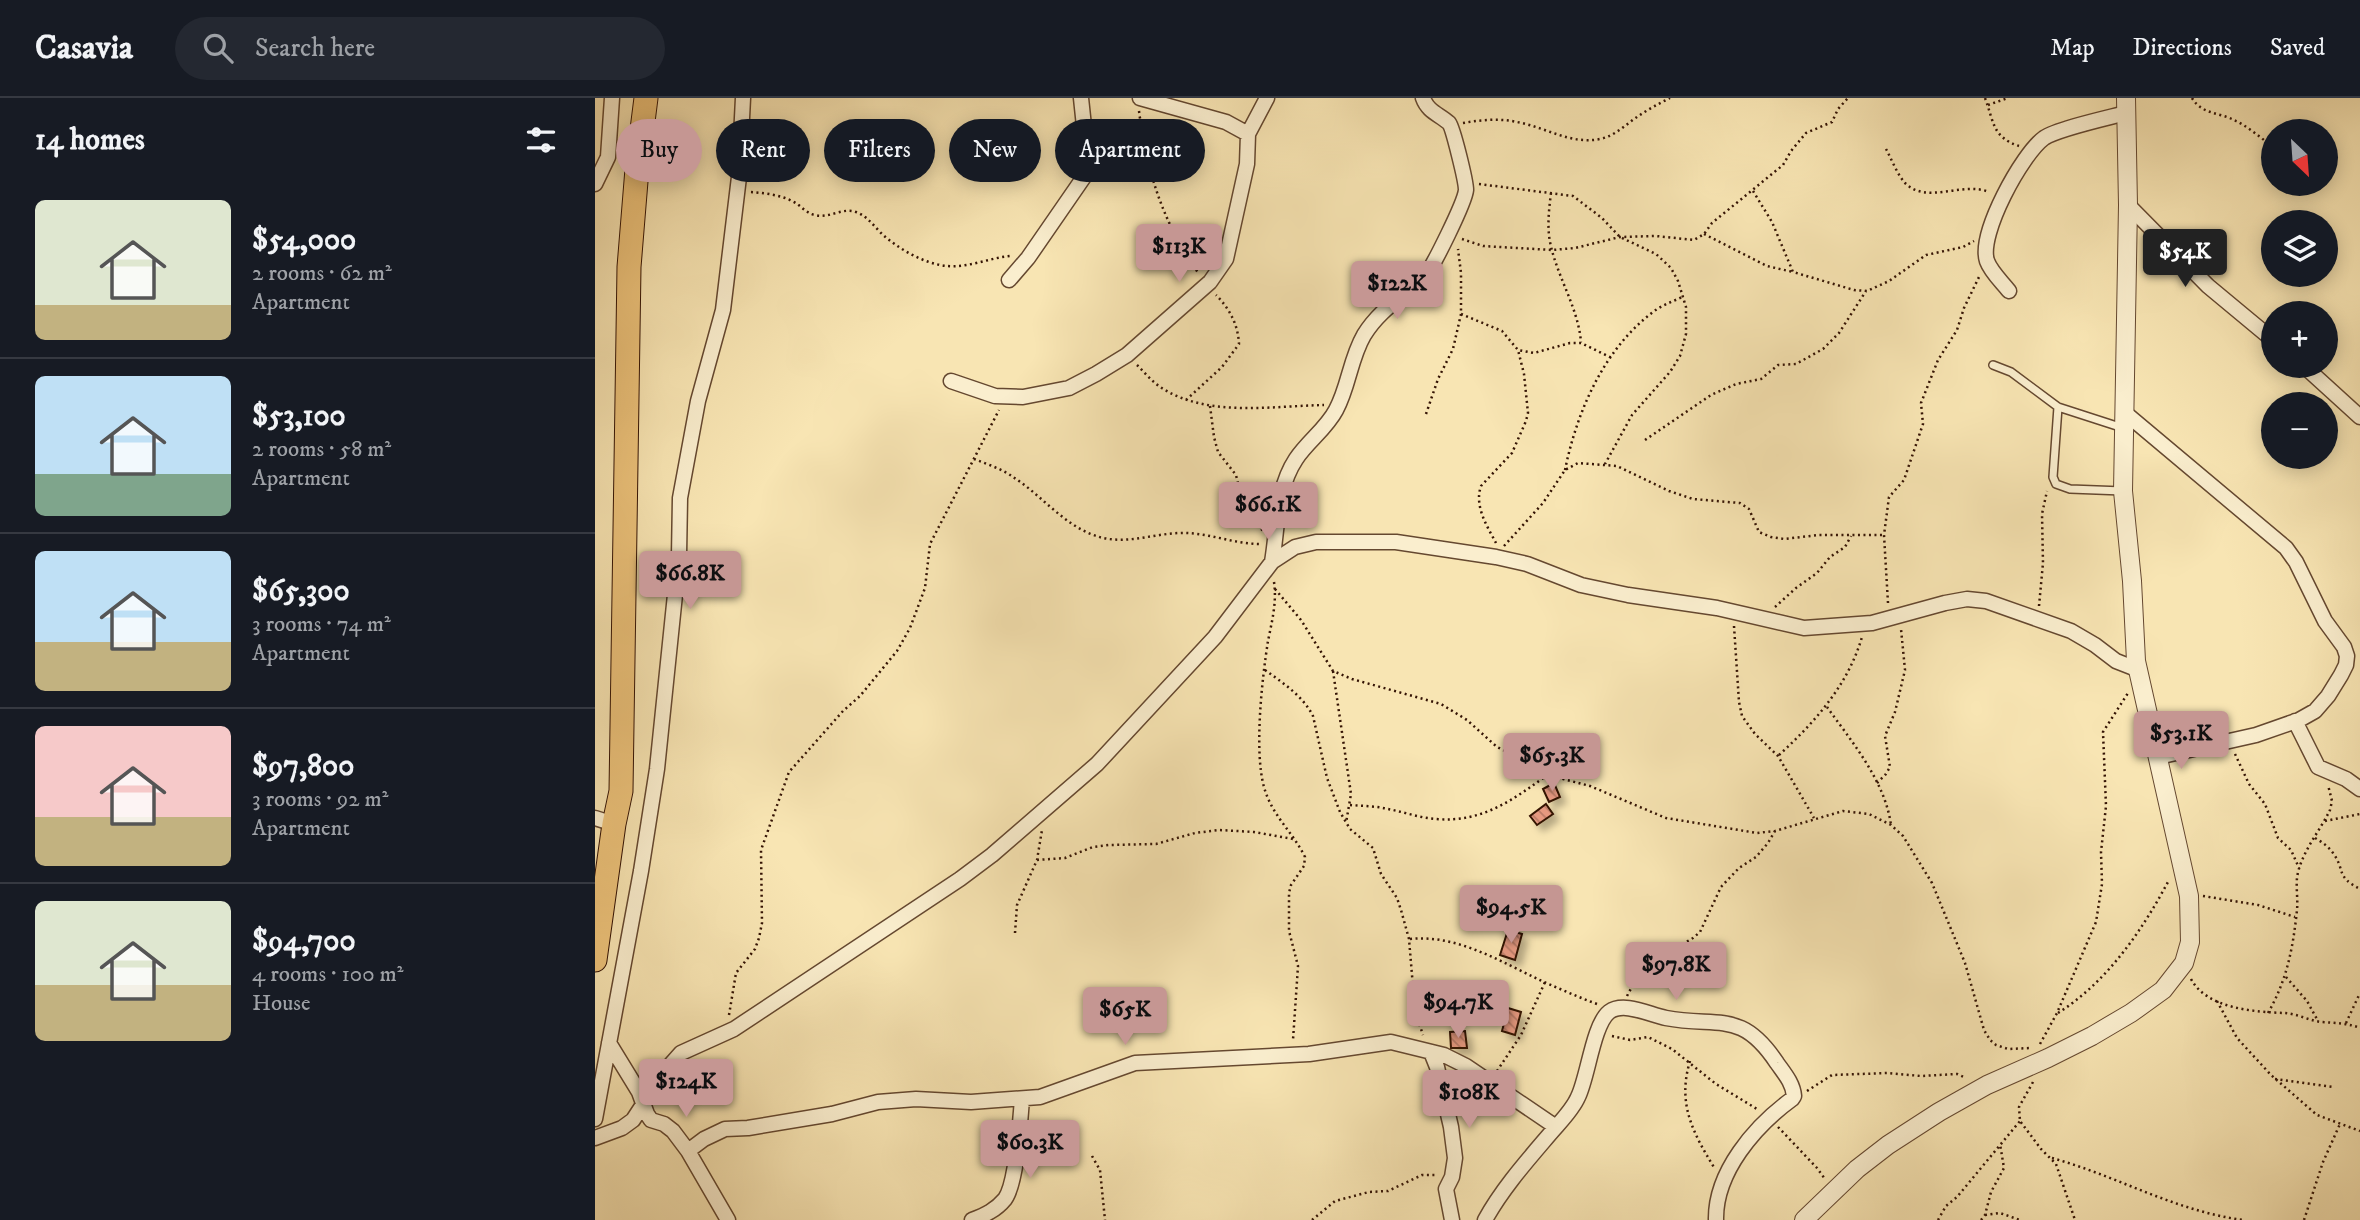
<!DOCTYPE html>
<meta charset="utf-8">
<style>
:root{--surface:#171b24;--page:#242831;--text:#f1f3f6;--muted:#9ea1a6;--line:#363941;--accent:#c59692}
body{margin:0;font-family:"IM FELL DW Pica",serif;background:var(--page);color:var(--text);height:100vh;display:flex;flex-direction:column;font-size:26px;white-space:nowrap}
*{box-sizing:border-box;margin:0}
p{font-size:23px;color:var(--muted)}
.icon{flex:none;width:38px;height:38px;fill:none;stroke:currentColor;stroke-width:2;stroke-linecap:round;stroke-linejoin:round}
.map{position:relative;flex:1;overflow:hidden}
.sheet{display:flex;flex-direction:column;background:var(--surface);width:595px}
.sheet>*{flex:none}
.banner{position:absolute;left:21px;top:21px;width:665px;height:63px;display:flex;gap:14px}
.needle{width:46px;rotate:155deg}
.controls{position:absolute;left:1666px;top:21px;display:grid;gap:14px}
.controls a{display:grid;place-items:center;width:77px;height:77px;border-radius:50%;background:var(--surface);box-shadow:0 4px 18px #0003;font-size:35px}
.price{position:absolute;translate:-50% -60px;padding:0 16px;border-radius:7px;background:var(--accent);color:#111;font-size:23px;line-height:46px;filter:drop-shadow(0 2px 4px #0008)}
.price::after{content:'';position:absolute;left:50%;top:42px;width:21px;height:16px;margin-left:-10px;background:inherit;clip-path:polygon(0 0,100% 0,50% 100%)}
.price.active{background:#222;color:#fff}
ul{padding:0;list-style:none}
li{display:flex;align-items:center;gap:21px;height:175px;padding:0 35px}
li+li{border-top:2px solid var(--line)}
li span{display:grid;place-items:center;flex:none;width:196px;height:140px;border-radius:10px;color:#555}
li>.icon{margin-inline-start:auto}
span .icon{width:84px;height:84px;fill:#fffc;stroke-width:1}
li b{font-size:30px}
h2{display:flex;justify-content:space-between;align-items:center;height:84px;padding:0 35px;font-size:30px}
.chip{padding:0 24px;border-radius:32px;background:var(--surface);box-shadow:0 4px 18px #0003;font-size:24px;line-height:63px}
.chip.active{background:var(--accent);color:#111}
header{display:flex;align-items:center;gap:42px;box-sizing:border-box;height:98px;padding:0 35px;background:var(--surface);border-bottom:2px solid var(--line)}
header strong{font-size:33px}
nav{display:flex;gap:38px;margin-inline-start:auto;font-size:24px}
.search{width:490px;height:63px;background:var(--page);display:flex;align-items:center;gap:18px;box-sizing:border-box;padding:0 24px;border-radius:38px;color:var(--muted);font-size:26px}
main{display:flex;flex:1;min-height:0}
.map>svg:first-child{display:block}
.building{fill:url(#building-back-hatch);stroke:#341304;stroke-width:2;filter:url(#shadow)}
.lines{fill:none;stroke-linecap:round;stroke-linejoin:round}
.service-casing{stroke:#654830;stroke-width:10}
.minor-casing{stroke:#654830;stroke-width:17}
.tertiary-casing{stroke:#654830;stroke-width:20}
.trunk-casing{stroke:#341304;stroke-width:25}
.path{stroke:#341304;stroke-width:2.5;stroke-dasharray:2 3.5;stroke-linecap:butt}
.service{stroke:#faeece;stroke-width:7}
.minor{stroke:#faeece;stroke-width:14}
.tertiary{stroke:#faeece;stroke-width:18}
.trunk{stroke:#ecc27a;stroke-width:23}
</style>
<header>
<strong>Casavia</strong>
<div class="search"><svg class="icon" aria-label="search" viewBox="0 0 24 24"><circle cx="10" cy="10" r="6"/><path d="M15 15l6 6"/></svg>Search here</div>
<nav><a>Map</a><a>Directions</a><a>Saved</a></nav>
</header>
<main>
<section class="sheet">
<h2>14 homes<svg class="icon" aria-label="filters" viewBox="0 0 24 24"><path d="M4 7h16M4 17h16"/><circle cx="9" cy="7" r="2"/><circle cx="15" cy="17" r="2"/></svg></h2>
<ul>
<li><span style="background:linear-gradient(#dfe7d0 75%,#c2b280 0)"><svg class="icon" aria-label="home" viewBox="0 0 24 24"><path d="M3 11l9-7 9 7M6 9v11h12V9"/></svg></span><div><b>$54,000</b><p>2 rooms · 62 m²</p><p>Apartment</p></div></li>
<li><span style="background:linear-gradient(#bfe0f5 70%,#7fa58c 0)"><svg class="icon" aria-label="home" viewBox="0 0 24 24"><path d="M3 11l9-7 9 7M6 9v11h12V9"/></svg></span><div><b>$53,100</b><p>2 rooms · 58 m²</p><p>Apartment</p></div></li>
<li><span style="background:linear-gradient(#bfe0f5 65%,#c2b280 0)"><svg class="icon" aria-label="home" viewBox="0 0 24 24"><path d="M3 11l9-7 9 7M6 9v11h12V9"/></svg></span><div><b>$65,300</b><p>3 rooms · 74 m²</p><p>Apartment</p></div></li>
<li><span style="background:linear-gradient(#f6c9c9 65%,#c2b280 0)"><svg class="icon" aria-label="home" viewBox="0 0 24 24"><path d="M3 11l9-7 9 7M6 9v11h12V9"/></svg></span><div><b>$97,800</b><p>3 rooms · 92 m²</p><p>Apartment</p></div></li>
<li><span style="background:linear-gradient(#dfe7d0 60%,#c2b280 0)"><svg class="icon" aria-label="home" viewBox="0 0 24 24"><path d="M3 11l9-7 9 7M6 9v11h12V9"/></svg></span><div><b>$94,700</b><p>4 rooms · 100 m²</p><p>House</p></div></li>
</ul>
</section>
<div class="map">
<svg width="1765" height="1122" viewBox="0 0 1765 1122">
<defs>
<pattern id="building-back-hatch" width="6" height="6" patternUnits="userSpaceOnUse" patternTransform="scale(1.75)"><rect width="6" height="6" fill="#e69980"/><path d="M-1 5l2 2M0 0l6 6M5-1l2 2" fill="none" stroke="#bb7c67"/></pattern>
<filter id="shadow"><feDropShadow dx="6" dy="6" stdDeviation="3.5" flood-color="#0004"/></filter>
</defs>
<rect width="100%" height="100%" fill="#f8e5b3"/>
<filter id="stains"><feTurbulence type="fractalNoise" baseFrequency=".00286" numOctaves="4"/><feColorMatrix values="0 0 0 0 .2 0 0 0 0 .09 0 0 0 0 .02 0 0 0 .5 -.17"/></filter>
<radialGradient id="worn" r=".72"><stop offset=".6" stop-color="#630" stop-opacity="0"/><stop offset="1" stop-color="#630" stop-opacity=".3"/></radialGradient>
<path class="building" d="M959 685 965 699 954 704 948 691Z
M951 706 958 716 942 727 935 718Z
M913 832 927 836 920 862 905 857Z
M913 910 926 914 920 937 907 933Z
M870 933 872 950H856L855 934Z"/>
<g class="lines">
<defs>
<path id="service" d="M1398 267 1416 274 1463 309 1528 330
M1463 309 1458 379 1461 386 1475 391 1528 393"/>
<path id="minor" d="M653 36 672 0
M0 86 13 59 17 0
M1533 107 1613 188 1678 242
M414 182 433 160 491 76 493 66 486 0
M1414 193C1407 184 1396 174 1392 163 1383 136 1427 56 1449 40 1462 31 1512 20 1531 15
M1709 268 1765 319
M356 283 400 298 428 299 474 290 501 276 532 257 615 184 631 161 652 66 653 36 631 24 545 0
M1529 314 1691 450 1701 464 1730 523 1749 549 1752 558 1751 567 1746 577 1733 598 1720 613 1704 622 1661 637 1563 659
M677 464C683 429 681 391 701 361 713 343 731 331 741 312 754 288 755 261 769 237 785 211 809 198 830 178 838 169 870 104 871 92 871 83 858 30 854 25 844 16 833 14 828 0
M1700 623 1723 669 1751 681 1765 691
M0 720 19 726
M14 945 44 994 52 1016 56 1022 69 1026 78 1033 93 1053 133 1122
M836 954 842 969 856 1029 860 1060 857 1079 851 1091 857 1122
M0 1021 46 773 62 671 84 458 85 400 103 303 128 212 144 79 148 0
M0 1040 27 1030 38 1022 70 973 86 955 139 931 365 781 397 757 502 666 620 539 677 464 700 449 721 444H801L901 459 932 466 986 487 1033 497 1122 510 1209 530 1277 525 1350 505 1372 501 1391 503 1476 533 1500 547 1521 563 1544 572
M93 1053 109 1041 130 1031 153 1030 237 1016 283 1004 321 1001 376 1004 445 999 540 965 714 956 796 944 849 957 871 968 961 1029
M377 1122C390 1117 401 1112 410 1101 422 1084 425 1024 427 1001
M890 1122C907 1091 931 1064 954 1037 964 1025 977 1013 983 999 993 979 998 927 1014 914 1029 903 1055 917 1071 920 1124 930 1146 911 1182 965 1189 975 1198 985 1199 998L1197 1001C1160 1028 1120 1074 1121 1122"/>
<path id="tertiary" d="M1209 1122 1262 1071 1293 1047 1344 1014 1392 987 1453 960 1497 938 1536 915 1568 892 1589 865 1595 844 1594 798 1541 563 1537 483 1528 393 1533 107 1531 0"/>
<path id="trunk" d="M0 862 19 726 26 693 34 169 42 71 51 0"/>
</defs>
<use href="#service" class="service-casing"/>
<use href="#minor" class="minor-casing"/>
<use href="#tertiary" class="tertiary-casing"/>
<use href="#trunk" class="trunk-casing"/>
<path class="path" d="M1390 0C1399 24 1397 39 1424 48
M1597 0C1607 17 1625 14 1641 23 1655 30 1666 40 1678 49
M1393 7 1413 0
M544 13C552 75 568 125 604 176
M868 25C886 22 904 20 922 24 950 29 976 47 1005 41 1020 38 1030 27 1042 19 1052 12 1063 6 1075 0
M1291 51C1297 62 1302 76 1310 85 1332 107 1368 83 1394 94
M884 86 978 98 1007 120 1025 139 1061 156 1076 170 1083 183 1091 209V236L1085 258 1075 274 1037 317 1010 366
M1158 93 1177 124 1198 174 1259 192 1272 193 1294 183 1331 157 1368 149 1379 143
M156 94C170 95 185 97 197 103 206 107 210 115 220 117 234 121 247 109 261 114 272 118 278 127 286 135 302 150 329 166 352 168 373 170 394 160 415 158
M956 95C954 111 952 128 955 144 962 179 983 209 986 244
M1109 136 1172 168 1198 174
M867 141 888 148 957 152 980 150 1025 139 1061 138 1099 142 1109 136 1117 125 1188 67 1196 53 1211 35 1237 24 1243 11 1253 0
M866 216 907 233 923 252 939 255 975 245H986L1017 260
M542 267C551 276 559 286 570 292 616 319 677 308 729 307
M591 302 627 269 644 246C643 227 635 211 621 197
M615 308 619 339 623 354 641 377 649 412 668 433
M831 316 843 281 858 251 866 216V175L863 151
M1050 342 1116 297 1141 286 1166 281 1183 267 1201 266 1228 251 1244 235 1271 193
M379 361C392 366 407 371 418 379 445 396 466 424 496 436 526 449 554 436 585 435 612 434 638 446 665 446
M970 372C982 313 1009 251 1058 214 1067 207 1077 204 1087 199
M901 445C892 428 879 408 886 388L917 355 931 323 933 315 929 276 923 252
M909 448 948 405 970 372 983 365 1022 368 1074 393 1098 401 1145 405 1154 411 1164 434 1176 439 1189 441 1224 437H1289
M679 484C682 504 677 523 673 543 667 581 659 653 669 689 677 718 698 734 710 759L709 768 696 787 694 795V833L703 868 698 942
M680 491 706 522 738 573 757 581 846 606 872 622 902 649 968 681 995 688 1071 720 1162 735 1180 733 1248 713 1274 716 1296 727 1308 738 1337 785 1370 865 1389 932 1395 942 1401 947 1413 951 1435 950
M1293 505 1289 437 1294 399 1309 382 1328 326 1326 305 1343 262 1362 232 1369 210 1384 179
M1444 508 1448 465 1447 416 1452 393
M1180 509 1201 490 1222 475 1235 459 1250 449 1256 438
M1139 528 1144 604 1147 618 1160 636 1183 658 1219 720
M670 572C688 585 708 598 718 618L732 680 745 714 755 731 778 750 786 776 802 800 806 812 814 841 820 913 828 937
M738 573 756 696 751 725
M1232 609C1257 644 1290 683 1296 727
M1640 656 1654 686 1670 706 1683 740 1696 752 1704 770
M1184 657C1220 624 1253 587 1267 539
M1282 685 1291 676 1295 669 1290 638 1300 614 1310 572 1306 531
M755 707C768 708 781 708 793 711 809 714 825 720 841 721 888 725 919 701 955 675
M1730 723 1765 716
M1720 740C1727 744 1734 749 1738 755 1751 773 1740 778 1765 791
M442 762 470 760 498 749 514 747 561 746 600 735 624 732 659 734 698 741
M1608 798 1663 807 1700 819
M420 835 422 807 442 762 447 732
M815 841C862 836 906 864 947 883 965 891 983 899 1002 906
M1691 879 1712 903 1723 923
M1596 881C1612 911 1660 914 1690 915 1703 916 1715 923 1727 924 1741 925 1752 925 1765 930
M1032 898 1039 885 1067 858 1098 840 1105 834 1126 789 1144 770 1161 759 1173 745 1180 733
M1622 903 1642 940 1676 977 1722 1017 1765 1033
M1463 915C1512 884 1547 833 1574 782
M1673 915C1692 882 1698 850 1702 812 1703 802 1701 790 1702 780 1705 756 1725 733 1735 712L1737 703 1733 687
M134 917 141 875 160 851 164 840 167 825 166 752 194 674 248 613 265 598 302 553 315 530 330 490 335 446 404 312
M1751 925 1765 895
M1017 938 1035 942 1053 939 1077 951 1121 986 1162 1011
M1445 946 1462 915 1501 824 1507 786 1506 754 1511 708 1508 634 1533 595
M1095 963C1082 1006 1098 1035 1120 1071
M902 973 926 937 950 884
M1680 981 1739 989
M1438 984 1424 1009 1425 1023 1446 1051 1461 1066 1480 1122
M1212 993 1237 977 1293 975 1326 978 1362 976 1371 980
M1183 1029 1222 1070 1230 1081
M497 1058 505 1072 510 1122
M1457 1060C1522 1078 1580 1113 1648 1122
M1390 1117 1405 1115 1425 1122
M717 1122 740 1103 774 1094 793 1093 827 1077H841
M1343 1122 1351 1108 1362 1099 1425 1023
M1386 1122 1390 1117 1396 1094 1409 1070 1405 1046
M1709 1122 1728 1064 1745 1026"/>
<use href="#service" class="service"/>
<use href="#minor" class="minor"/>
<use href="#tertiary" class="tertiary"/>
<use href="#trunk" class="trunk"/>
</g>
<rect width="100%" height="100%" filter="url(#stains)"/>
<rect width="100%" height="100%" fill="url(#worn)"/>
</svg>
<div class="controls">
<a><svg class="needle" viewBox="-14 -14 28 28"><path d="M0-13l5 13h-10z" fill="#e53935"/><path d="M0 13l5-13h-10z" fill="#9ea1a6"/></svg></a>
<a><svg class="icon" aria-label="layers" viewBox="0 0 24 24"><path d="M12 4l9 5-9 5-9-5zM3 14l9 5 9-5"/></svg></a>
<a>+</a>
<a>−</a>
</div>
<b class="price" style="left:584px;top:186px">$113K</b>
<b class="price active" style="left:1590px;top:191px">$54K</b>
<b class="price" style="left:802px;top:223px">$122K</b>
<b class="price" style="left:673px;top:444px">$66.1K</b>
<b class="price" style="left:95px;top:513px">$66.8K</b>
<b class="price" style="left:1586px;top:673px">$53.1K</b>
<b class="price" style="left:957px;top:695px">$65.3K</b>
<b class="price" style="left:916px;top:847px">$94.5K</b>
<b class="price" style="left:1081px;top:904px">$97.8K</b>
<b class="price" style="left:863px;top:942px">$94.7K</b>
<b class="price" style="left:530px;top:949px">$65K</b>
<b class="price" style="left:91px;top:1021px">$124K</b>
<b class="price" style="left:874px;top:1032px">$108K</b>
<b class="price" style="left:435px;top:1082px">$60.3K</b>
<div class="banner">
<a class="chip active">Buy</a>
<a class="chip">Rent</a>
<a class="chip">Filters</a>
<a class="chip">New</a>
<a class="chip">Apartment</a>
</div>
</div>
</main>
